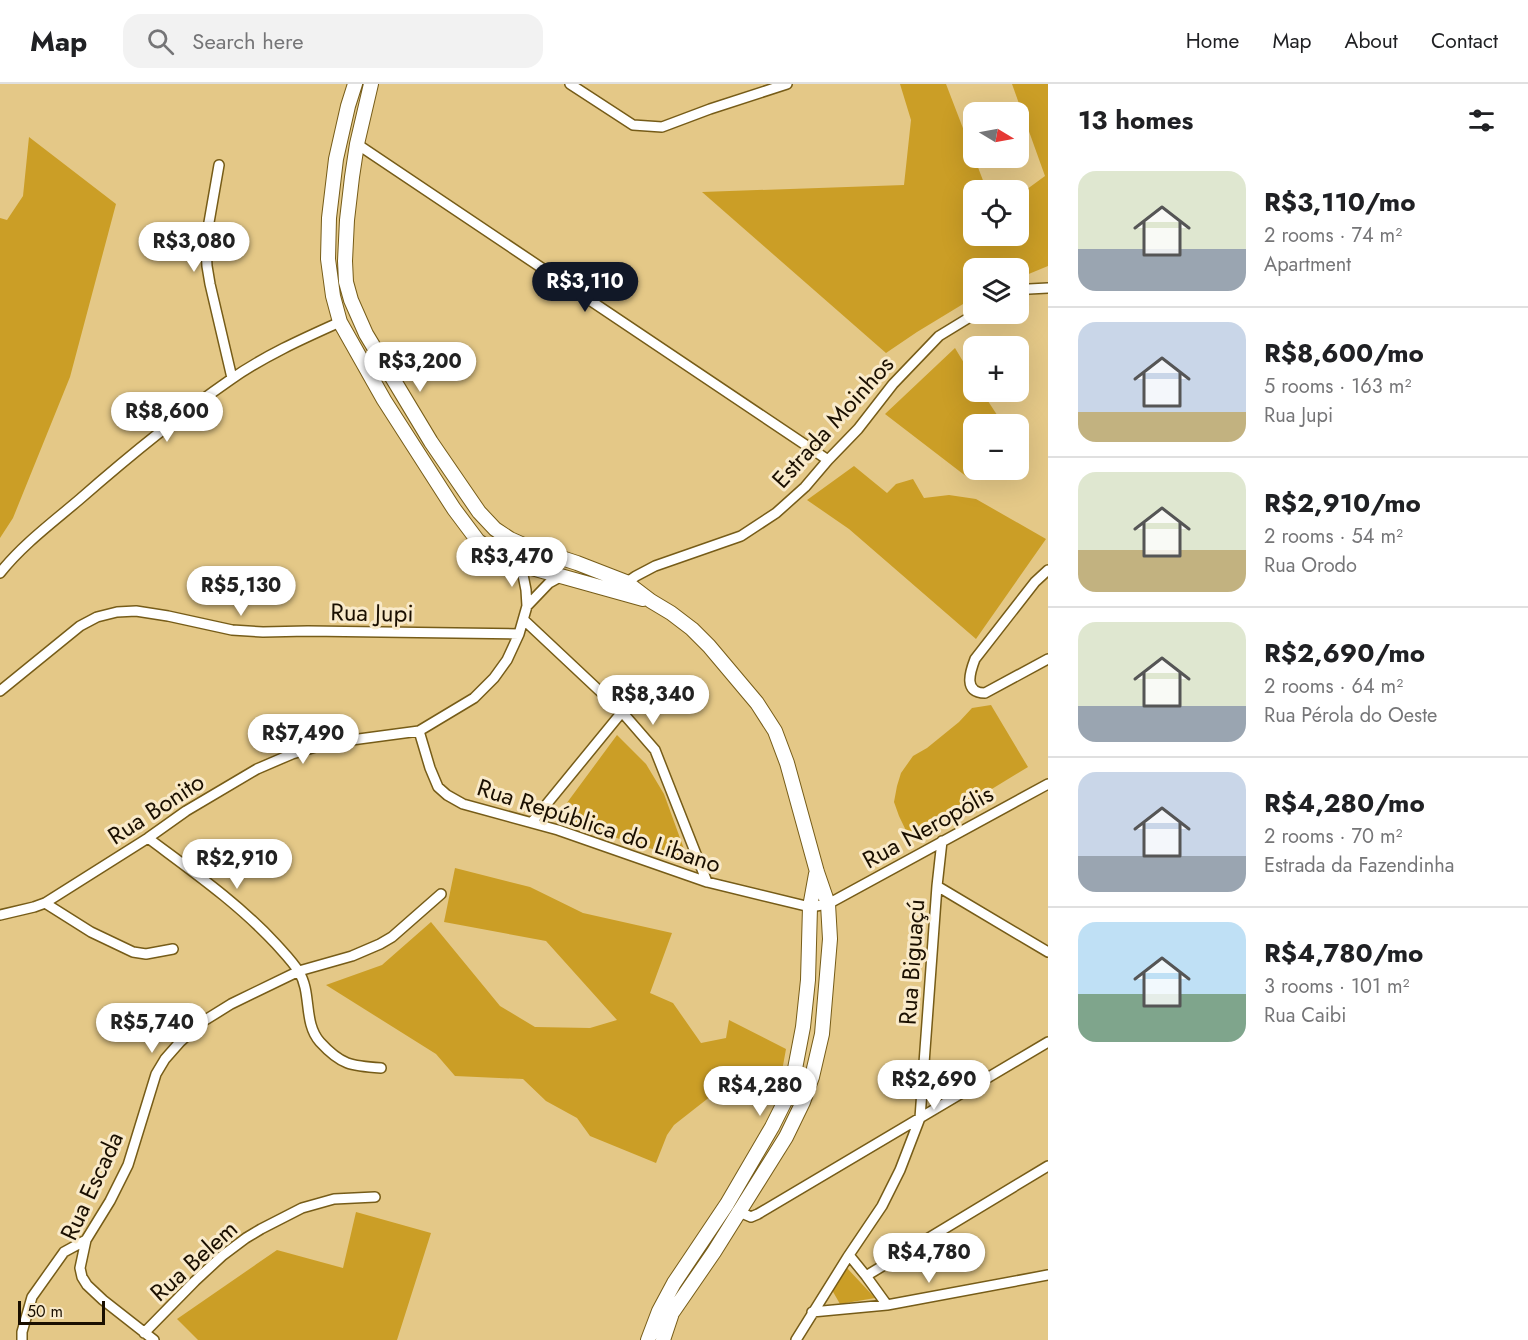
<!DOCTYPE html>
<meta charset="utf-8">
<style>
:root{--surface:#fff;--page:#f2f2f2;--text:#202124;--muted:#757577;--line:#e0e0e0;--accent:#111827}
body{margin:0;font-family:Jost,sans-serif;background:var(--page);color:var(--text);height:100vh;display:flex;flex-direction:column;font-size:22px;white-space:nowrap}
*{box-sizing:border-box;margin:0}
p{font-size:20px;color:var(--muted)}
.icon{flex:none;width:33px;height:33px;fill:none;stroke:currentColor;stroke-width:2;stroke-linecap:round;stroke-linejoin:round}
.map{position:relative;flex:1;overflow:hidden}
.panel{display:flex;flex-direction:column;background:var(--surface);width:480px}
.panel>*{flex:none}
.needle{width:39px;rotate:100deg}
.fabs{position:absolute;left:963px;top:18px;display:grid;gap:12px}
.fabs a{display:grid;place-items:center;width:66px;height:66px;border-radius:12px;background:var(--surface);box-shadow:0 6px 24px #0002;font-size:30px}
.scale{position:absolute;left:18px;bottom:15px;width:87px;box-sizing:border-box;padding-left:6px;border:3px solid #1a0f00;border-top:0;font-size:16px;line-height:21px;white-space:nowrap;color:#1a0f00;-webkit-text-stroke:4px #f9eaca;paint-order:stroke}
.price{position:absolute;translate:-50% -51px;padding:0 14px;border-radius:21px;background:#fff;color:#222;font-size:20px;line-height:39px;filter:drop-shadow(0 2px 3px #0008)}
.price::after{content:'';position:absolute;left:50%;top:36px;width:18px;height:14px;margin-left:-9px;background:inherit;clip-path:polygon(0 0,100% 0,50% 100%)}
.price.selected{background:var(--accent);color:#fff}
ul{padding:0;list-style:none}
li{display:flex;align-items:center;gap:18px;height:150px;padding:0 30px}
li+li{border-top:2px solid var(--line)}
li span{display:grid;place-items:center;flex:none;width:168px;height:120px;border-radius:18px;color:#555}
li>.icon{margin-inline-start:auto}
span .icon{width:72px;height:72px;fill:#fffc;stroke-width:1}
li b{font-size:26px}
h2{display:flex;justify-content:space-between;align-items:center;height:72px;padding:0 30px;font-size:26px}
header{display:flex;align-items:center;gap:36px;box-sizing:border-box;height:84px;padding:0 30px;background:var(--surface);border-bottom:2px solid var(--line)}
header strong{font-size:28px}
nav{display:flex;gap:33px;margin-inline-start:auto;font-size:21px}
.search{width:420px;height:54px;background:var(--page);display:flex;align-items:center;gap:15px;box-sizing:border-box;padding:0 21px;border-radius:18px;color:var(--muted);font-size:22px}
main{display:flex;flex:1;min-height:0}
.map>svg:first-child{display:block}
.green{fill:#cb9e26}
.lines{fill:none;stroke-linecap:round;stroke-linejoin:round}
.street-casing{stroke:#765c18;stroke-width:12}
.secondary-casing{stroke:#765c18;stroke-width:16}
.street{stroke:#fff;stroke-width:9}
.secondary{stroke:#fff;stroke-width:14}
.labels{text-anchor:middle;stroke-width:6;stroke-linejoin:round;paint-order:stroke}
.street-label{font-size:24px;fill:#1a0f00;stroke:#f9eaca}
</style>
<header>
<strong>Map</strong>
<div class="search"><svg class="icon" aria-label="search" viewBox="0 0 24 24"><circle cx="10" cy="10" r="6"/><path d="M15 15l6 6"/></svg>Search here</div>
<nav><a>Home</a><a>Map</a><a>About</a><a>Contact</a></nav>
</header>
<main>
<div class="map">
<svg width="1048" height="1256" viewBox="0 0 1048 1256">
<rect width="100%" height="100%" fill="#e4c887"/>
<path class="green" d="M900 0H946L984 99 992 106H974V152H1018L1019 111 1045 92 1012 0H1048V182L1019 194 1018 184H974L973 214 917 248 886 269 702 108 904 101 911 36Z
M29 53 116 120 70 293 13 434 0 454V134L7 136 23 112Z
M955 264 973 294 974 308H982L1003 340H974V386L967 393 885 330Z
M854 382 887 409 896 400 913 395 924 414 949 411 976 415 1046 455 976 555 849 445 807 416Z
M991 621 1028 683 910 755 899 732 894 718 897 702 901 689 913 672 927 664 959 638 972 624Z
M617 651 646 680 664 710 688 776 555 735Z
M455 784 530 803 583 829 672 849 650 909 673 919 701 959 726 954 729 936 786 965 780 998 737 987 729 991 725 1001 674 1041 667 1051 656 1079 590 1052 577 1034 546 1017 523 995 455 992 436 970 326 901 382 881 431 838 500 922 535 943 590 944 617 936 546 857 444 838Z
M356 1128 431 1149 397 1256H198L177 1235 277 1166 343 1184Z
M847 1184 875 1214 840 1220 832 1206Z"/>
<g class="lines">
<defs>
<path id="street" d="M570 0 633 41 662 43 710 25 787 0
M357 60 828 376
M219 81 208 144 206 163 207 182 210 200 232 294
M1018 208 1029 205 1048 204
M1048 486 1035 498 975 575C970 588 963 609 985 609L1048 575
M0 489C22 461 53 438 80 415 128 373 178 332 230 296 264 272 302 255 340 238
M623 501 636 492 655 482 741 452 776 429 805 403 828 376 858 345 893 300 939 252 975 230
M527 522 549 499 560 493
M524 536 622 628 655 666 707 798
M0 607 80 542 97 533 117 528 136 527 168 532 232 546 263 548 308 547 519 550
M419 647 430 684 438 703 447 711 463 720 558 746 707 798 810 823 828 820 1048 700
M532 738 622 628
M148 754C192 787 238 819 276 860 284 869 293 878 299 888 312 909 303 939 320 958 341 981 351 982 381 984
M937 802 1048 868
M45 819 91 848 133 868 146 870 173 865
M0 831 34 823 45 819 148 754 186 727 257 685 292 670 329 659 419 647 474 614 494 594 507 576 519 550 527 522 526 506 521 481
M737 1127 751 1133 758 1130 1048 958
M849 1171 866 1192 887 1221
M866 1192 1048 1082
M812 1228 887 1221 1048 1191
M144 1249 195 1197 222 1172 246 1154 261 1145 302 1124 334 1115 375 1113
M22 1256V1248L32 1213 64 1168 86 1156
M154 1256 103 1216 87 1201 82 1193 80 1184 86 1156 110 1117 128 1081 156 990 165 975 180 958 202 938 231 920 299 887 352 872 380 860 392 853 441 810
M796 1256 849 1171 882 1122 900 1086 920 1034 937 802 942 757"/>
<path id="secondary" d="M355 0 348 22 336 75 329 134 328 175 333 212 340 238 384 316 454 425 478 457 499 471 521 481 643 515
M371 0 357 60 352 93 347 136 345 177 346 198 351 216 366 250 431 358 479 428 495 445 510 455 528 463 577 479 626 498 651 517 671 529 692 545 709 562 757 619 775 647 787 679 817 788 828 820 830 855 822 950 812 993 803 1018 786 1053 714 1168 672 1229 663 1256
M648 1256 659 1227 674 1199 727 1120 772 1043 785 1017 794 990 803 943 808 896 810 823 816 790"/>
</defs>
<use href="#street" class="street-casing"/>
<use href="#secondary" class="secondary-casing"/>
<use href="#street" class="street"/>
<use href="#secondary" class="secondary"/>
</g>
<g class="labels">
<g class="street-label">
<text transform="translate(833 338) rotate(-48)" y="8">Estrada Moinhos</text>
<text transform="translate(372 529) rotate(1)" y="8">Rua Jupi</text>
<text transform="translate(156 725) rotate(-33)" y="8">Rua Bonito</text>
<text transform="translate(599 742) rotate(18)" y="8">Rua República do Libano</text>
<text transform="translate(928 743) rotate(-29)" y="8">Rua Neropólis</text>
<text transform="translate(912 878) rotate(-86)" y="8">Rua Biguaçú</text>
<text transform="translate(92 1102) rotate(-65)" y="8">Rua Escada</text>
<text transform="translate(194 1177) rotate(-42)" y="8">Rua Belem</text>
</g>
</g>
</svg>
<div class="fabs">
<a><svg class="needle" viewBox="-14 -14 28 28"><path d="M0-13l5 13h-10z" fill="#e53935"/><path d="M0 13l5-13h-10z" fill="#757577"/></svg></a>
<a><svg class="icon" aria-label="locate" viewBox="0 0 24 24"><circle cx="12" cy="12" r="6"/><path d="M12 2v4M12 18v4M2 12h4M18 12h4"/></svg></a>
<a><svg class="icon" aria-label="layers" viewBox="0 0 24 24"><path d="M12 4l9 5-9 5-9-5zM3 14l9 5 9-5"/></svg></a>
<a>+</a>
<a>−</a>
</div>
<div class="scale">50 m</div>
<b class="price" style="left:194px;top:189px">R$3,080</b>
<b class="price selected" style="left:585px;top:229px">R$3,110</b>
<b class="price" style="left:420px;top:309px">R$3,200</b>
<b class="price" style="left:167px;top:359px">R$8,600</b>
<b class="price" style="left:512px;top:504px">R$3,470</b>
<b class="price" style="left:241px;top:533px">R$5,130</b>
<b class="price" style="left:653px;top:642px">R$8,340</b>
<b class="price" style="left:303px;top:681px">R$7,490</b>
<b class="price" style="left:237px;top:806px">R$2,910</b>
<b class="price" style="left:152px;top:970px">R$5,740</b>
<b class="price" style="left:934px;top:1027px">R$2,690</b>
<b class="price" style="left:760px;top:1033px">R$4,280</b>
<b class="price" style="left:929px;top:1200px">R$4,780</b>
</div>
<section class="panel">
<h2>13 homes<svg class="icon" aria-label="filters" viewBox="0 0 24 24"><path d="M4 7h16M4 17h16"/><circle cx="9" cy="7" r="2"/><circle cx="15" cy="17" r="2"/></svg></h2>
<ul>
<li><span style="background:linear-gradient(#dfe7d0 65%,#9aa5b1 0)"><svg class="icon" aria-label="home" viewBox="0 0 24 24"><path d="M3 11l9-7 9 7M6 9v11h12V9"/></svg></span><div><b>R$3,110/mo</b><p>2 rooms · 74 m²</p><p>Apartment</p></div></li>
<li><span style="background:linear-gradient(#c9d6e8 75%,#c2b280 0)"><svg class="icon" aria-label="home" viewBox="0 0 24 24"><path d="M3 11l9-7 9 7M6 9v11h12V9"/></svg></span><div><b>R$8,600/mo</b><p>5 rooms · 163 m²</p><p>Rua Jupi</p></div></li>
<li><span style="background:linear-gradient(#dfe7d0 65%,#c2b280 0)"><svg class="icon" aria-label="home" viewBox="0 0 24 24"><path d="M3 11l9-7 9 7M6 9v11h12V9"/></svg></span><div><b>R$2,910/mo</b><p>2 rooms · 54 m²</p><p>Rua Orodo</p></div></li>
<li><span style="background:linear-gradient(#dfe7d0 70%,#9aa5b1 0)"><svg class="icon" aria-label="home" viewBox="0 0 24 24"><path d="M3 11l9-7 9 7M6 9v11h12V9"/></svg></span><div><b>R$2,690/mo</b><p>2 rooms · 64 m²</p><p>Rua Pérola do Oeste</p></div></li>
<li><span style="background:linear-gradient(#c9d6e8 70%,#9aa5b1 0)"><svg class="icon" aria-label="home" viewBox="0 0 24 24"><path d="M3 11l9-7 9 7M6 9v11h12V9"/></svg></span><div><b>R$4,280/mo</b><p>2 rooms · 70 m²</p><p>Estrada da Fazendinha</p></div></li>
<li><span style="background:linear-gradient(#bfe0f5 60%,#7fa58c 0)"><svg class="icon" aria-label="home" viewBox="0 0 24 24"><path d="M3 11l9-7 9 7M6 9v11h12V9"/></svg></span><div><b>R$4,780/mo</b><p>3 rooms · 101 m²</p><p>Rua Caibi</p></div></li>
</ul>
</section>
</main>
